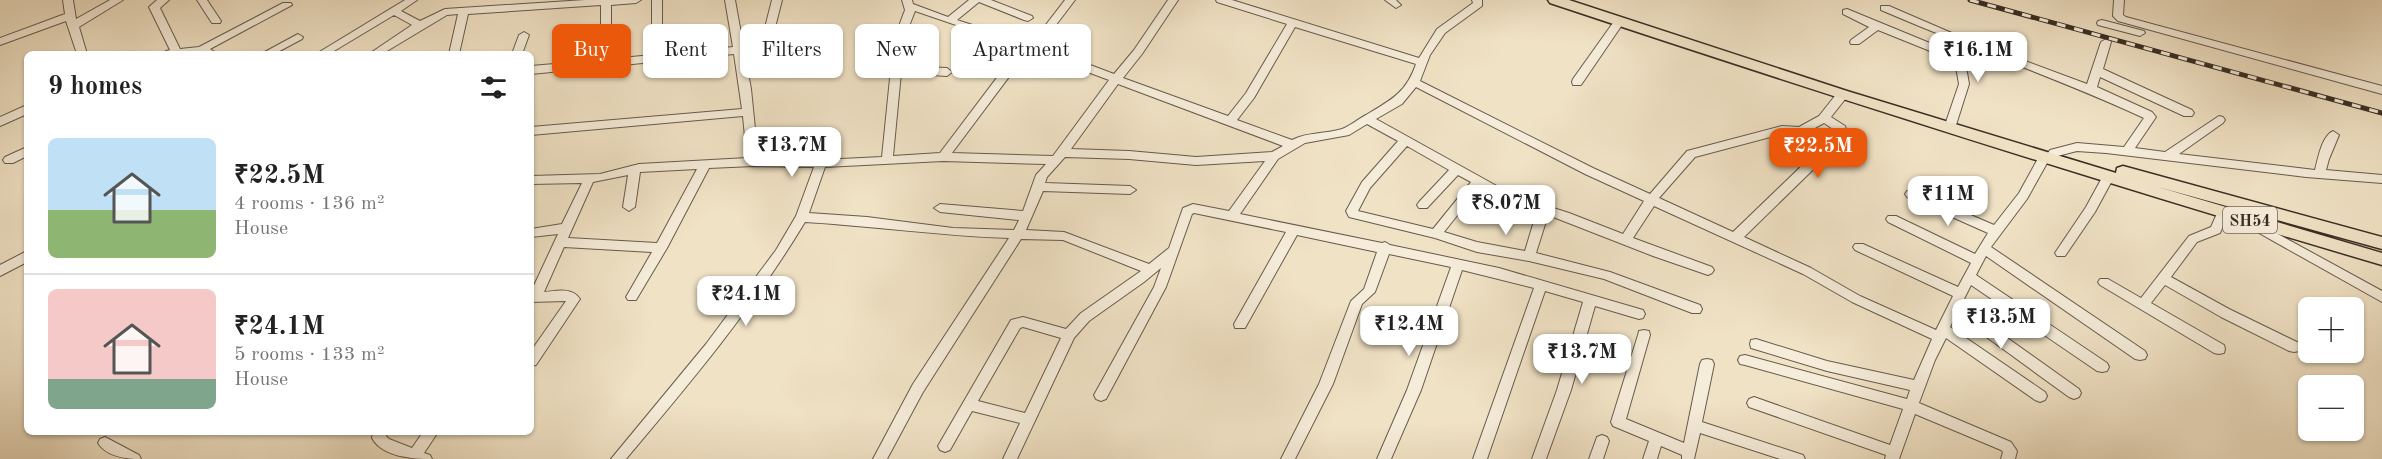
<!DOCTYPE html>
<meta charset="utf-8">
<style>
:root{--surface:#fff;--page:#f2f2f2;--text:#222;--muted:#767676;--line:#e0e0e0;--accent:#ea580c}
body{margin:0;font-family:"Old Standard TT",serif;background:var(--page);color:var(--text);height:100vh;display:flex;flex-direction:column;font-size:22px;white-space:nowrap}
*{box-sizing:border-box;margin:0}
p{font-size:20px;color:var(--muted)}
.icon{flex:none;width:33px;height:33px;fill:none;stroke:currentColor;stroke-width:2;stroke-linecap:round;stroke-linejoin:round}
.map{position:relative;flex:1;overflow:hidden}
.drawer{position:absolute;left:24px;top:51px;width:510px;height:384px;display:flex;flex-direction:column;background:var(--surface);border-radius:9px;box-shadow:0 2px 4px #0004}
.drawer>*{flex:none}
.hud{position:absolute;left:552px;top:24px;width:570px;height:54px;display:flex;gap:12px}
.buttons{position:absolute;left:2298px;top:297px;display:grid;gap:12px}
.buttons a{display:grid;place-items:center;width:66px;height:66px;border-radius:9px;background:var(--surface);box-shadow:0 2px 4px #0004;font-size:30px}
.price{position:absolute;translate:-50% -51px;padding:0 14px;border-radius:12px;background:#fff;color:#222;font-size:20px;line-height:39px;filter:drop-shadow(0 2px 3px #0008)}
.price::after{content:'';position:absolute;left:50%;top:36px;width:18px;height:14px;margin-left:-9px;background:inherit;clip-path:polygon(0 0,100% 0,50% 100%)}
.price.active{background:var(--accent);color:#fff}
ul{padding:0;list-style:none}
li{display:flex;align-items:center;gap:18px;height:150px;padding:0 24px}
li+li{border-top:2px solid var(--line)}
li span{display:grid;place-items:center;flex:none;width:168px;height:120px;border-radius:9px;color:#555}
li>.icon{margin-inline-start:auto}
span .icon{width:72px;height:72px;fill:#fffc;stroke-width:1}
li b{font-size:26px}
h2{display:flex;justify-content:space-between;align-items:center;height:72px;padding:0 24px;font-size:26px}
.pill{padding:0 21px;border-radius:9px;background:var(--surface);box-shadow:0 2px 4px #0004;font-size:21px;line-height:54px}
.pill.active{background:var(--accent);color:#fff}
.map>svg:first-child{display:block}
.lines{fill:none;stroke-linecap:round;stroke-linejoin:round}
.minor-casing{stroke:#665b4d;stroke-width:2}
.major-casing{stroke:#382e25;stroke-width:3}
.minor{fill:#f5ecd9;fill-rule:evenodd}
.major{fill:#f0e2c5;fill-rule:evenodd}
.rail-casing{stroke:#382e25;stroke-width:5}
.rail{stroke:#f5ecd9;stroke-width:3;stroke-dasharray:9;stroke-linecap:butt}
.labels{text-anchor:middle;stroke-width:5;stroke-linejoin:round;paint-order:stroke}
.shield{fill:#f5ecd9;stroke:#71675b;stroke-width:1.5}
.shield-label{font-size:16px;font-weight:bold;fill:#382e25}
</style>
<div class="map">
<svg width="2382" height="459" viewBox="0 0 2382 459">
<rect width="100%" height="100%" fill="#f0e2c5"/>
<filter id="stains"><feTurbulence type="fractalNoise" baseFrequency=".00333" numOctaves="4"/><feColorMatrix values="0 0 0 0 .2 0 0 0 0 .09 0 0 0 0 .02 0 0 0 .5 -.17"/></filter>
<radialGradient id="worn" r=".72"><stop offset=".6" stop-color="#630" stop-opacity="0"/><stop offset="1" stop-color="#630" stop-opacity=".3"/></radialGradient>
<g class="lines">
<defs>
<path id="minor" d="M63 0H73L76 19 110 0H123L79 27 87 54H77L66 21 0 45V38L65 14Z
M157 0H169L160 8 180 49 199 47 283 3H291L292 5 210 49 218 54H165L166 51 170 50 149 7Z
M197 0H207L221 21 220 23H212Z
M405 0H417L401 11 420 21 445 9 585 0H641L636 3 611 5V59L652 55V0H662V54L733 47 725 0H735L751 89 758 158 841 159 882 157 894 39 905 10 902 0H912L913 4 948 17 969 0H991L1032 16 1033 18 1028 21 1024 20 979 2 957 20 1031 44 1065 0H1075L1040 46 1114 74 1134 50 1168 0H1178L1142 54 1123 78 1228 116 1246 93 1287 24 1217 2 1216 0H1232L1419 58 1437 29 1473 3 1472 0H1482V6L1445 33 1430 55 1420 81 1593 168 1650 194 1687 151 1782 126 1799 127 1819 116 1838 92H1846L1847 95 1846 98 1831 117 1845 126 1848 135 1846 138 1831 152 1830 156 1826 157 1744 237 1811 268 1860 296 1936 330 1953 296 1855 250 1853 247 1855 244H1863L1958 287 1971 263 1888 222 1886 219 1888 216H1896L1975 254 1988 233 1907 197 1905 194 1907 191H1915L1994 225 2019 193 2041 153H2048L2050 150 2077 143 2124 147 2144 118C2058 78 1968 48 1881 10V6H1889L1961 37 2087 84 2101 42 2106 39 2110 40 2111 42 2103 69 2192 110 2194 113 2192 116H2184L2100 77 2097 87 2152 112 2156 117 2135 148 2165 152 2219 116 2223 117 2225 120 2223 123 2179 154 2315 170C2318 158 2322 136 2333 131L2339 135 2329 159 2326 170 2382 175V183L2306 177 2106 153 2077 151 2054 157 2051 156 2027 199 1991 247 2145 351 2147 355 2145 359 2140 360 2135 359 1986 256 1976 275 2107 363 2109 367 2107 371 2102 372 2097 371 1971 285 1961 305 2079 389 2081 393 2079 397 2074 399 2069 397 1956 315 1950 327 2045 392 2047 396 2045 400 2040 402 2035 400 1946 338 1935 360 1919 403 2011 442 2017 451 2015 459H2001L2003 452 2001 450 1915 414 1899 459H1885L1886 455 1749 407 1747 403 1749 399 1754 397 1890 445 1903 409 1745 365 1740 364 1738 360 1740 356 1745 355 1907 399 1910 390 1827 371 1751 348 1750 344 1751 340 1756 339 1827 361 1914 380 1932 339 1852 302 1803 274 1654 206 1633 238 1712 267 1714 270 1712 273 1708 275 1653 256 1548 215 1536 253 1610 272 1700 305 1702 309 1700 313H1692L1604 279 1529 261 1477 252 1435 238 1349 217 1346 211 1362 182 1398 141 1367 124 1349 135 1305 143 1278 159 1240 214 1382 243 1385 242 1390 245 1499 268 1643 310 1645 314 1643 318 1639 319 1595 306 1571 390 1546 459H1532L1557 390 1583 302 1545 291 1487 459H1473L1534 288 1462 270 1421 390 1391 459H1377L1407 390 1451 267 1389 254 1375 292 1362 304 1333 384 1295 459H1281L1319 384 1351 301 1364 289 1377 252 1297 235 1245 328H1235L1234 324 1286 232 1194 213 1192 214 1166 287 1106 399 1101 401 1096 399 1094 395 1154 287 1161 268 1144 282 1089 321 1074 338 1017 459H1003L1020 423 972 411 950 450 945 452 940 450 938 446 1011 320 1023 317 1066 329 1081 313 1141 271 1063 240 1021 239 923 392 887 459H873L913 384 1009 238C941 236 873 226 805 222 754 307 690 383 626 459H611L706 344 776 250 796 216 814 167 753 166 709 168 667 248 636 300H628L626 297 652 252 564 247 544 292C557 291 572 287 580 299L536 365 531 366V351L566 301 531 302V292L558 234 531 237V229L562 224 582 183 531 184V176L600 174 639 164 747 158 743 116 531 135V127L742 109 734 54 531 74V66L601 60V5L468 14 459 54H449L458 14 447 15 382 54H369L412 25 394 15 329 54H316ZM915 11 1020 47 940 153 893 156 901 73 947 76 952 72 947 68 902 66 904 39ZM1295 27 1416 64C1406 93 1391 100 1366 115 1358 119 1350 126 1342 129 1326 134 1307 132 1292 140L1237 120 1254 98ZM1029 50 1109 80 1053 156 952 153ZM1118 84 1283 146 1272 152 1196 157 1129 151 1071 149ZM1416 87 1585 174 1644 201 1623 234 1569 213 1513 195 1376 119 1402 104ZM1824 123 1836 131V134L1823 146 1804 134ZM1782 134H1788L1816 152 1733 232 1659 198 1695 157ZM1407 146 1449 170 1419 202 1417 205 1419 208H1427L1458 175 1471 182 1433 229 1358 211 1370 188ZM1065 157 1129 159 1196 165 1265 161 1229 211 1193 204 1183 208 1169 248 1149 264 1064 232 1026 230 1043 191 1130 194 1136 190 1130 186 1045 183 1047 177ZM943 161 1046 164 1036 175 1023 211 940 204 934 208 940 212 1019 220 1014 230 953 228 867 217 809 213 825 167ZM697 169 657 243 568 238 593 182 628 175 623 207 629 211 635 207 640 172ZM1480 187 1505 201 1537 211 1525 251 1477 242 1444 232ZM1023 327 1061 338 1025 413 978 401 1020 328Z
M772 0H782L769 51 764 54 759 51Z
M1385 0H1396L1401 5 1396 8Z
M2114 0H2124L2123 15 2126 17 2382 86V94L2118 21 2113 16Z
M1847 9 1954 53 1955 49H1963L1969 84 1956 125 1952 126 1946 122 1959 84 1955 61 1878 30 1859 44H1851L1850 42 1851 40 1869 27 1843 14V10Z
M1619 19 1624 22 1581 85H1573L1572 82 1573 79 1615 20Z
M2102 20 2144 31 2145 33 2140 36 2098 25 2097 23 2098 21Z
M524 32 529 35 522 54H512L519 35Z
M298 34 303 37 302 39 274 54H261Z
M27 105V114L0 126V117Z
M27 147V156L13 163H5L3 160 5 157Z
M2108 173 2114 177 2095 212 2065 256H2057L2055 253 2057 250 2086 207 2104 174Z
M2223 208 2229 212 2220 233 2197 242 2171 277 2229 309 2299 343 2300 347 2299 351 2294 352 2289 351 2221 317 2165 285 2151 303 2224 345 2225 349 2224 353 2219 354 2214 353 2100 285 2098 282 2100 279H2108L2141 298 2189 236 2211 227 2219 209Z
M2247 217 2382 291V302L2243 224 2241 221Z
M27 251V262L0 276V265Z
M1644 330 1649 331 1650 335 1626 419 1684 443 1700 364 1702 360 1707 359 1712 360 1714 364 1702 422 1803 455 1805 459H1780L1700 433 1694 459H1682V455L1661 446 1657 459H1643L1649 441 1613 426 1611 422 1638 335 1639 331Z
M373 432H387L386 436 389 439 412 448 423 432H438L424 453 430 455 432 459C413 459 382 457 372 438Z
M1602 435 1607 437 1609 441 1603 459H1589L1597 437Z
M105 437 139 455 141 459C126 459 107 457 98 443L100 439Z"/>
<path id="major" d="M1548 0H1569L1847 91 2116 173 2117 168 2123 166 2382 237V249L2158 187 2382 253V265C2103 183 1826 95 1550 3Z"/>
</defs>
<use href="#minor" class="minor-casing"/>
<use href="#major" class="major-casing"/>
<use href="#minor" class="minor"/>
<use href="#major" class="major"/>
<defs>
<path id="rail" d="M1970 0 2382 113"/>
</defs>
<use href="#rail" class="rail-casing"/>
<use href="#rail" class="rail"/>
</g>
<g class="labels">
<rect class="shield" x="2223" y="207" width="54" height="26" rx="4.5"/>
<g class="shield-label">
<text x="2250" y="226">SH54</text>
</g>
</g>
<rect width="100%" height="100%" filter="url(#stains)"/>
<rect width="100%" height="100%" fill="url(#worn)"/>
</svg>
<div class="buttons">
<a>+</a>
<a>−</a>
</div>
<b class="price" style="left:1978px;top:83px">₹16.1M</b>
<b class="price" style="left:792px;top:178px">₹13.7M</b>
<b class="price active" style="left:1818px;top:179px">₹22.5M</b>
<b class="price" style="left:1948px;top:227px">₹11M</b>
<b class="price" style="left:1506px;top:236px">₹8.07M</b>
<b class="price" style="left:746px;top:327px">₹24.1M</b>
<b class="price" style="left:2001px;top:350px">₹13.5M</b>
<b class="price" style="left:1409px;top:357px">₹12.4M</b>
<b class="price" style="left:1582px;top:385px">₹13.7M</b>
<div class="hud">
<a class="pill active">Buy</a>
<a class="pill">Rent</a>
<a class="pill">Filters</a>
<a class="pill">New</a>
<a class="pill">Apartment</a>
</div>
<section class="drawer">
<h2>9 homes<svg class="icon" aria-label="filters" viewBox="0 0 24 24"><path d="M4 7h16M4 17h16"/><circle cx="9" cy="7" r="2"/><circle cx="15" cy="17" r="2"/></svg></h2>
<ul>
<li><span style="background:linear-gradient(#bfe0f5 60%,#8fb573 0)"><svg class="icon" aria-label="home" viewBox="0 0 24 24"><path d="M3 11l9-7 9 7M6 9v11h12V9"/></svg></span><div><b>₹22.5M</b><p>4 rooms · 136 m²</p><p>House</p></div></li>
<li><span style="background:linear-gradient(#f6c9c9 75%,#7fa58c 0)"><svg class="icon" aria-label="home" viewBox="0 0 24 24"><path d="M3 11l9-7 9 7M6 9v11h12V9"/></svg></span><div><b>₹24.1M</b><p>5 rooms · 133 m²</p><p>House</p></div></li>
</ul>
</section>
</div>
